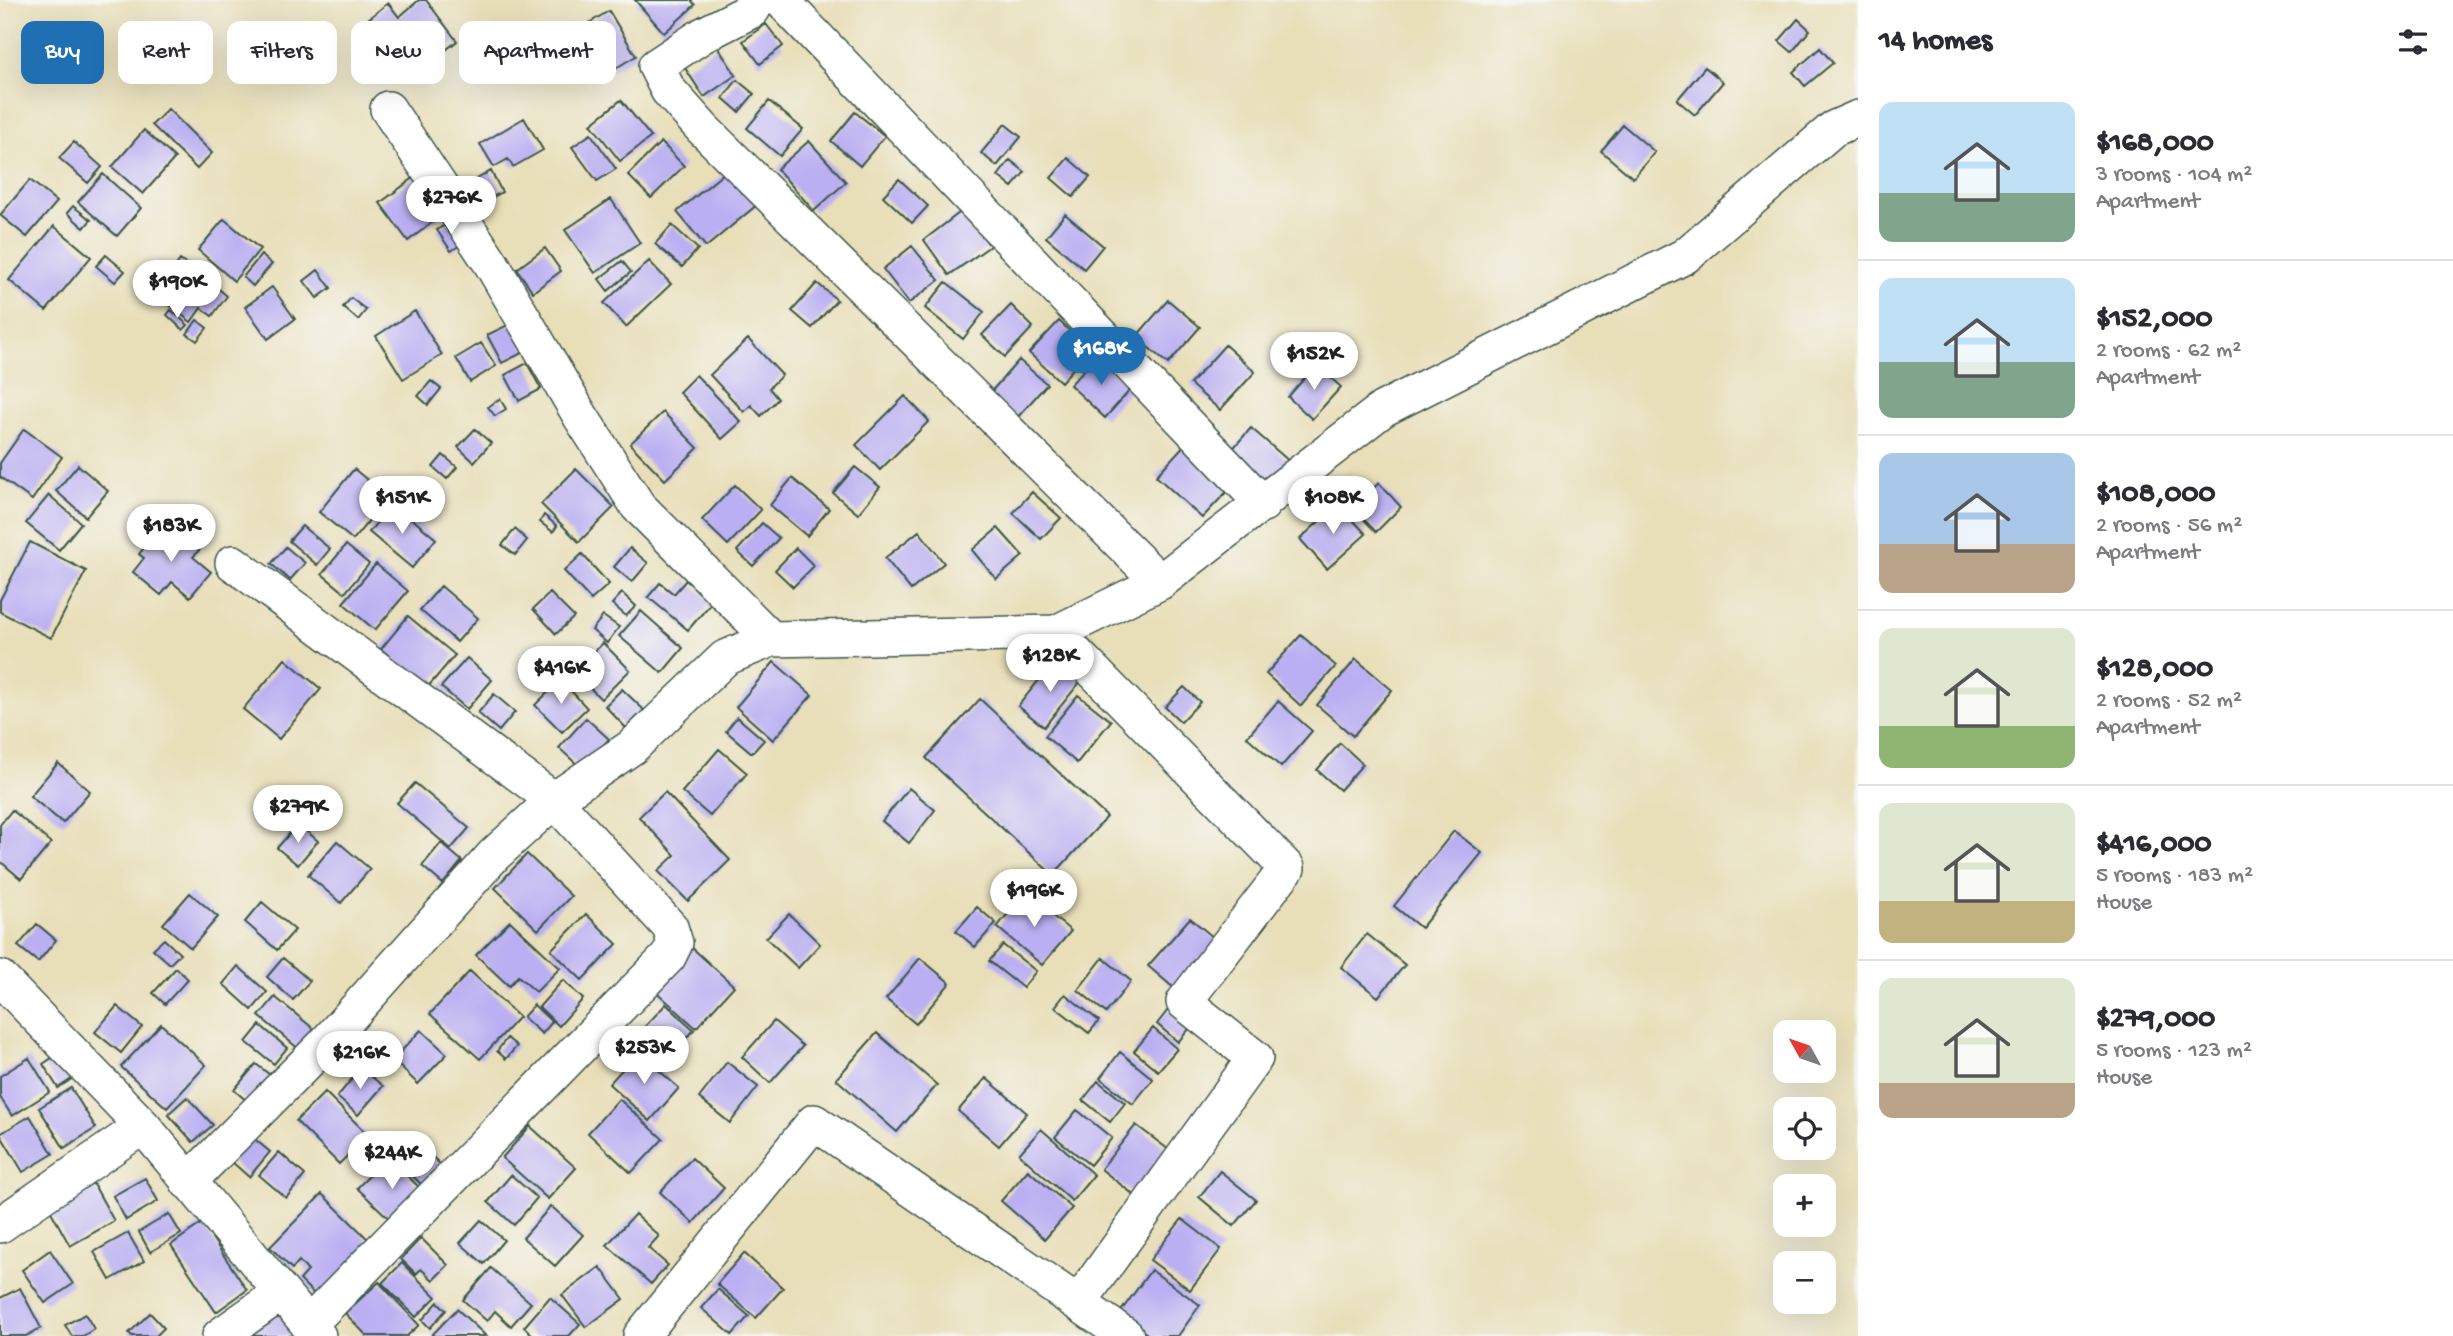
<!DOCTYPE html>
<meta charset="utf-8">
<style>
:root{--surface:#fff;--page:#f7f7f7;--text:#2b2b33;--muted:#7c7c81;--line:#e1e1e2;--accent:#1f6fb2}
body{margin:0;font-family:"Gochi Hand",sans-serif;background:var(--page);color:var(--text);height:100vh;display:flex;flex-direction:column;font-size:26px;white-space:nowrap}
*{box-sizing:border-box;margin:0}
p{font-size:23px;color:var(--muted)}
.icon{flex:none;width:38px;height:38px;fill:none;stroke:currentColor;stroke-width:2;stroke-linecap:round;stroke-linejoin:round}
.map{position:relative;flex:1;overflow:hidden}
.panel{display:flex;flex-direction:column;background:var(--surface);width:595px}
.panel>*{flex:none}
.top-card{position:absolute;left:21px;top:21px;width:665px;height:63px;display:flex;gap:14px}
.needle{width:46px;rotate:310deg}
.controls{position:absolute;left:1773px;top:1020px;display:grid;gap:14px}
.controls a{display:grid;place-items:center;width:63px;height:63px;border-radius:14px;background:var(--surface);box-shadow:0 7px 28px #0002;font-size:35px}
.price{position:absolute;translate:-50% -60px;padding:0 16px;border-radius:24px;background:#fff;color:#222;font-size:23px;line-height:46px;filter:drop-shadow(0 2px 4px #0008)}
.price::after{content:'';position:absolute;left:50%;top:42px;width:21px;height:16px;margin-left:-10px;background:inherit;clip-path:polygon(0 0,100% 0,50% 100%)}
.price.on{background:var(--accent);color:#fff}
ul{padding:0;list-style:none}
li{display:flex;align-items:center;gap:21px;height:175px;padding:0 21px}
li+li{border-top:2px solid var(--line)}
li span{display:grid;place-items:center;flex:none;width:196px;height:140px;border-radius:14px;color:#555}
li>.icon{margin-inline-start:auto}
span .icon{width:84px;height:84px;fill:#fffc;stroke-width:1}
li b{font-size:30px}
h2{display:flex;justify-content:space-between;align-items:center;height:84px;padding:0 21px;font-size:30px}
.chip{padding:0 24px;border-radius:14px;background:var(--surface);box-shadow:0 7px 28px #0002;font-size:24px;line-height:63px}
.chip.on{background:var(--accent);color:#fff}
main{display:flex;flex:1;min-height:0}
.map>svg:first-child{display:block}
.building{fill:#baaff2}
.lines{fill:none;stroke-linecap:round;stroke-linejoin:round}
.minor-casing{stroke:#3d5548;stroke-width:38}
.minor{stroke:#fff;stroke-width:35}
</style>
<main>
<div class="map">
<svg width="1858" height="1336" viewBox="0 0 1858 1336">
<rect width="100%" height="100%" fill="#f6f6f2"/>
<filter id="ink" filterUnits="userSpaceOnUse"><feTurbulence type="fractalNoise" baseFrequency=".0143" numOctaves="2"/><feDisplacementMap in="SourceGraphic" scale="14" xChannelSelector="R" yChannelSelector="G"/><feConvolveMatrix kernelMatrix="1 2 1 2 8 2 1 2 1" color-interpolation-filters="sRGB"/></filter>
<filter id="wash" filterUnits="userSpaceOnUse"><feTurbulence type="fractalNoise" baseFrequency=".00686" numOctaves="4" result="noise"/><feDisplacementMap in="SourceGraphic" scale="28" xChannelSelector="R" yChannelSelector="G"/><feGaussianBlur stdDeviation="1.57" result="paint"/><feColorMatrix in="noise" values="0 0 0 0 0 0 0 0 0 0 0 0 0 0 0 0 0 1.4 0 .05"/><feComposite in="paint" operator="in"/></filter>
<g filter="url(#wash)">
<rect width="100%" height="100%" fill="#e8dfb9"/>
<g id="blocks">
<path class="building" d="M419 0H426L457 41 412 77 367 20 388 3 399 17Z
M635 0H691L695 5 664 33Z
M609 11 636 56 594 81 567 36Z
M1798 19 1810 30 1792 52 1779 41Z
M766 24 783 46 760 64 743 41Z
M717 46 736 75 704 97 685 68Z
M1820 48 1833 63 1805 86 1793 72Z
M1705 67 1723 82 1695 115 1677 100Z
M737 80 754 94 739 112 723 98Z
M621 100 651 137 620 161 591 124Z
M769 101 803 129 780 156 747 128Z
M168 109 212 153 197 169 152 125Z
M855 112 885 136 860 166 831 141Z
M524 118 543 150 513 167 508 159 494 167 480 144Z
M1005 124 1021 137 997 166 981 153Z
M1623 125 1655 152 1633 178 1601 151Z
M144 130 175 158 143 194 112 167Z
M591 134 616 169 597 181 572 147Z
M809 141 846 182 814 211 777 169Z
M74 142 102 167 88 183 59 158Z
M661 142 684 166 651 198 628 175Z
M1068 158 1090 177 1073 197 1051 178Z
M1010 160 1025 172 1012 187 998 176Z
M729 169 758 204 706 247 677 212Z
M491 171 502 192 473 208 463 187Z
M103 174 141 208 117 236 78 202Z
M415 177 443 214 408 241 380 203Z
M899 179 928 206 912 223 883 196Z
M30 180 57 202 27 237 0 215Z
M611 199 640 243 595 273 565 230Z
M73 206 91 220 84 228 67 213Z
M963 210 990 246 949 275 924 240Z
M1065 214 1103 246 1084 269 1046 237Z
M224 219 260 249 234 281 198 250Z
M451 221 465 242 451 251 437 230Z
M672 225 698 249 682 267 655 244Z
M54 226 91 257 46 311 9 280Z
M912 246 939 280 909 303 883 269Z
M545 248 561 271 533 292 517 269Z
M106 255 125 271 115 282 96 266Z
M261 255 272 264 253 286 243 277Z
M180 260 189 266 178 281 169 275Z
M622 261 631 272 608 291 599 279Z
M649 261 671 284 626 327 604 303Z
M195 269 227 296 212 316 201 308 191 322 167 303Z
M318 270 331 288 317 298 304 281Z
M946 282 984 312 963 339 925 308Z
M817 283 837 300 812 328 792 311Z
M272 287 295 319 268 339 245 307Z
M351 298 366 310 358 320 343 307Z
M1168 300 1200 327 1168 364 1136 337Z
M1011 305 1033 327 1005 357 982 335Z
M171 310 188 325 183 330 167 315Z
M415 311 442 355 403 379 376 336Z
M197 320 207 328 197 341 187 334Z
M1059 321 1090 350 1061 382 1029 353Z
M512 323 526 351 502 363 487 335Z
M748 339 782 375 769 388 778 399 761 416 751 405 744 412 710 375Z
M481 343 496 366 470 382 456 358Z
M1225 345 1255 372 1220 410 1190 384Z
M1096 357 1131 389 1105 418 1070 385Z
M1019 360 1047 384 1017 418 989 394Z
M527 363 541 389 519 401 505 375Z
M1316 365 1341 387 1312 419 1288 397Z
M696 375 741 422 722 439 679 392Z
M431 381 441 389 428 405 418 396Z
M905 396 929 421 880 470 856 445Z
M500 399 506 409 495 416 488 407Z
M663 412 698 448 665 480 630 444Z
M1251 428 1290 462 1267 488 1228 454Z
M24 429 62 457 32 500 0 477V463Z
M475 429 491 443 474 462 458 447Z
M1188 441 1234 484 1202 518 1156 476Z
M443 455 457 467 447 479 433 467Z
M78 465 108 491 86 517 56 491Z
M855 467 880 487 858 514 833 493Z
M354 469 388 497 353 540 319 512Z
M576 469 614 507 579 542 541 504Z
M792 478 829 509 807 536 770 505Z
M1379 483 1401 507 1376 532 1352 507Z
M735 485 761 510 728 545 702 520Z
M1032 492 1061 518 1041 539 1013 513Z
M49 495 81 523 59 550 26 523Z
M393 503 436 539 412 568 369 532Z
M1338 504 1366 534 1327 569 1300 539Z
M544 515 557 526 553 532 540 522Z
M762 523 779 538 753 566 737 551Z
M172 526 200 549 193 557 211 572 190 597 172 582 161 595 133 572 144 558 139 554 157 532 163 537Z
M302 526 330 549 317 565 289 541Z
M998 528 1023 556 996 579 972 550Z
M515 529 527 540 515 555 502 545Z
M919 531 944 563 911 590 885 558Z
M30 542 86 571 51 638 0 612V600Z
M346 545 369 564 345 593 322 574Z
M286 547 305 563 290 580 271 564Z
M630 548 648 563 632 582 614 567Z
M796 548 814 566 793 587 775 570Z
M582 554 609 584 591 600 564 571Z
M376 564 408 591 375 630 343 603Z
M686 580 712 602 688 630 648 597 660 583 674 594Z
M441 586 478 618 457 642 420 610Z
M550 593 574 617 556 634 533 609Z
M622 593 636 606 626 616 612 604Z
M641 611 683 648 662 673 619 636Z
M408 616 455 655 427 688 381 649Z
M603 616 619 627 607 643 592 630Z
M1301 635 1336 666 1301 706 1266 674Z
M603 643 630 670 601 699 574 672Z
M467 658 492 680 467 709 441 687Z
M285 659 321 689 279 739 243 709Z
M1356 659 1392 690 1353 736 1317 705Z
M1055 660 1081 681 1044 727 1018 706Z
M774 662 812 695 773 740 736 707Z
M561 680 587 708 562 732 535 705Z
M1184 687 1200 702 1181 722 1165 707Z
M622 689 644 710 626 728 605 706Z
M494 694 515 712 499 731 478 713Z
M1078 695 1111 721 1077 763 1045 736Z
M980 699 1107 817 1053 875 926 758Z
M1278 701 1312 731 1281 767 1247 737Z
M737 717 764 740 752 753 726 731Z
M586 718 609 739 582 769 559 748Z
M1340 743 1363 764 1340 790 1317 770Z
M719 749 747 773 710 816 682 792Z
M58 763 90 791 63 823 30 796Z
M415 783 469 828 451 849 397 803Z
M909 788 935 810 909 843 882 821Z
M665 792 730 860 688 901 658 871 675 855 639 817Z
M12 810 51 843 21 879 0 861V825Z
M298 824 318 841 298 865 277 848Z
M1454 831 1482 853 1421 928 1394 906Z
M337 841 370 869 341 903 308 875Z
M441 843 462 861 443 884 422 866Z
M527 854 571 896 538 930 495 888Z
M190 893 218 917 191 948 163 924Z
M1025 893 1071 931 1042 965 997 927Z
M262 902 295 930 277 950 245 922Z
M977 907 996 923 975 947 956 931Z
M586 914 617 944 582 980 551 950Z
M789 914 820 944 798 968 766 938Z
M1190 918 1224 946 1182 995 1148 966Z
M510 921 560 968 536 992 518 976 509 986 476 955Z
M37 924 56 940 38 962 18 946Z
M1367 934 1405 965 1378 997 1341 967Z
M164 939 180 954 170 964 153 949Z
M689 945 734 986 696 1028 651 987Z
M1003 945 1036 971 1023 988 989 961Z
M283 958 310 981 293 1000 267 977Z
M920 958 950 983 916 1024 886 999Z
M1103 958 1131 981 1106 1013 1078 990Z
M238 966 267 992 252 1010 223 984Z
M176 968 188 979 165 1004 153 993Z
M470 971 519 1017 480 1059 430 1014Z
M563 980 583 999 559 1026 539 1007Z
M1065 994 1099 1021 1089 1033 1055 1007Z
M275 997 315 1030 299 1049 259 1016Z
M666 1004 694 1030 665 1061 637 1035Z
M534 1005 552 1022 542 1034 523 1017Z
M117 1006 142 1027 121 1053 95 1032Z
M1168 1010 1190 1028 1178 1042 1157 1024Z
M774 1021 803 1046 770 1083 742 1057Z
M161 1024 206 1065 167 1108 121 1067Z
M260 1025 287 1048 274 1064 246 1042Z
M1153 1028 1177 1049 1158 1071 1134 1051Z
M421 1030 447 1054 418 1084 393 1060Z
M877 1033 937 1085 897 1132 836 1079Z
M507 1038 517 1046 506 1059 497 1051Z
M638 1052 679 1088 650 1121 609 1084Z
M1120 1052 1153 1079 1133 1104 1100 1078Z
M58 1054 73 1078 58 1088 43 1064Z
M29 1058 50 1092 12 1116 0 1097V1076Z
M727 1062 758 1087 730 1123 699 1098Z
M256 1064 270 1075 248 1102 234 1090Z
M361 1068 383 1086 358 1115 337 1097Z
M986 1078 1027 1113 999 1146 958 1111Z
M1098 1081 1125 1103 1110 1122 1083 1100Z
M71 1088 96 1128 64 1148 39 1108Z
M325 1092 368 1135 339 1164 296 1121Z
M187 1097 213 1125 193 1142 168 1114Z
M619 1099 663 1139 631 1173 588 1133Z
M1077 1110 1112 1138 1090 1165 1055 1137Z
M30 1116 53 1154 23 1172 0 1134Z
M1136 1125 1173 1153 1138 1198 1101 1169Z
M530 1126 576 1168 548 1199 502 1158Z
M1041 1129 1094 1175 1072 1201 1019 1154Z
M252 1137 270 1152 249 1177 232 1162Z
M416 1141 442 1166 423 1186 397 1161Z
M279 1152 305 1175 286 1198 259 1175Z
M388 1157 427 1195 397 1226 357 1188Z
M692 1158 724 1188 693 1223 660 1192Z
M1028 1170 1072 1208 1045 1239 1001 1201Z
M1220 1171 1256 1200 1234 1226 1199 1197Z
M511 1175 537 1198 514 1225 488 1202Z
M145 1178 158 1201 126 1220 113 1196Z
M93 1183 114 1221 70 1246 49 1208Z
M322 1194 376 1247 322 1302 300 1280 308 1271 299 1261 292 1269 270 1247Z
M551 1206 583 1235 555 1266 523 1238Z
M169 1214 181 1234 150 1252 139 1232Z
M635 1214 659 1236 648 1248 668 1265 651 1284 607 1245Z
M1182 1219 1221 1249 1190 1290 1150 1260Z
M481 1220 504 1240 484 1264 460 1243Z
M202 1223 247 1290 216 1312 171 1245Z
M128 1233 144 1261 110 1280 94 1252Z
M421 1238 448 1265 433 1280 421 1269 416 1274 401 1259Z
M50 1250 73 1284 45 1303 22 1270Z
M744 1253 783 1288 756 1318 717 1284Z
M402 1263 436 1297 416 1317 382 1283Z
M600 1267 624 1299 586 1327 562 1295Z
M491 1268 531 1303 511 1326 495 1311 487 1321 463 1300Z
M1151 1270 1200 1305 1178 1336H1150L1119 1314Z
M379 1282 419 1325 407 1336H367L345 1313Z
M20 1288 41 1328 26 1336H0V1298Z
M718 1289 749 1316 732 1335 701 1308Z
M550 1297 580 1324 569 1336H534L524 1327Z
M438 1302 446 1310 430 1328 422 1320Z
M276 1308 296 1336H237Z
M457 1309 486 1336H431Z
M150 1313 164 1328 156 1336H132L129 1333Z
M85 1314 94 1329 83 1336H72L65 1325Z"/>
</g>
</g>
<g filter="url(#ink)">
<use href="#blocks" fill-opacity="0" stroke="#3d5548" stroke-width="2"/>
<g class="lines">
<defs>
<path id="minor" d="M758 0 752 10 703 35 656 66 668 90 702 128 1160 582
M781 0 1263 504
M388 109 491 263 581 417 638 506 771 639
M233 563 554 800 670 927 675 943 668 957 308 1325
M1056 633 1287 868 1184 1002 1255 1058 1079 1302
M0 978 143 1126 318 1336
M188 1182 325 1044 494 855 554 800 632 747 725 658 771 639 1056 633 1160 582 1383 409 1685 256 1833 129 1858 118
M0 1225 143 1126
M220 1336 281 1293
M641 1336 814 1122 1126 1336"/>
</defs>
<use href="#minor" class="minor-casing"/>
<use href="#minor" class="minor"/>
</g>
</g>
</svg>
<div class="controls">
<a><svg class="needle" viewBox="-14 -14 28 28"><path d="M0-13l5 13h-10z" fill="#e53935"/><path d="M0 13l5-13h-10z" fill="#7c7c81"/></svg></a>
<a><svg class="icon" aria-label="locate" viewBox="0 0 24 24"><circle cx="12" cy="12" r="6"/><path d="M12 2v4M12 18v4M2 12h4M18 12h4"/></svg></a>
<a>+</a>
<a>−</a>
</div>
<b class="price" style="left:451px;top:236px">$276K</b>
<b class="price" style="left:177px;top:320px">$190K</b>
<b class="price on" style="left:1101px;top:387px">$168K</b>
<b class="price" style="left:1314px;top:392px">$152K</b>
<b class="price" style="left:402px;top:536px">$151K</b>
<b class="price" style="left:1333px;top:536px">$108K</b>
<b class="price" style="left:171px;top:564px">$183K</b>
<b class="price" style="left:1050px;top:694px">$128K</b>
<b class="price" style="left:561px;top:706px">$416K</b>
<b class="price" style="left:298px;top:845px">$279K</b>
<b class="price" style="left:1034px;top:929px">$196K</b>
<b class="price" style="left:644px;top:1086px">$253K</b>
<b class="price" style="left:360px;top:1091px">$216K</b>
<b class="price" style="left:392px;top:1191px">$244K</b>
<div class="top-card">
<a class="chip on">Buy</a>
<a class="chip">Rent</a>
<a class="chip">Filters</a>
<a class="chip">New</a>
<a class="chip">Apartment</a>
</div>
</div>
<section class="panel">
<h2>14 homes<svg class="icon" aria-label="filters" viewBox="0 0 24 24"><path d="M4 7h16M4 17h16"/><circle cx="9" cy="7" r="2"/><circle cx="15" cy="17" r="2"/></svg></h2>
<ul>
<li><span style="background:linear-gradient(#bfe0f5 65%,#7fa58c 0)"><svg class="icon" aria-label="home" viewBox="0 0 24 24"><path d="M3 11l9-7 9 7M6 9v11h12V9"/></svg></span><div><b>$168,000</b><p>3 rooms · 104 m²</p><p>Apartment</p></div></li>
<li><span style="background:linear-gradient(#bfe0f5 60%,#7fa58c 0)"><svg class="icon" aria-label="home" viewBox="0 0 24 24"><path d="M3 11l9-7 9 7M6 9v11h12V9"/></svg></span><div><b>$152,000</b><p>2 rooms · 62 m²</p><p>Apartment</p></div></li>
<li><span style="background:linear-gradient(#a9c7e8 65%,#b9a48a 0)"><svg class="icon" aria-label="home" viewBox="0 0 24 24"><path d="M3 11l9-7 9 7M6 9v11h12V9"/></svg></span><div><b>$108,000</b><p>2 rooms · 56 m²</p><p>Apartment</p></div></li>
<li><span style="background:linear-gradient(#dfe7d0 70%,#8fb573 0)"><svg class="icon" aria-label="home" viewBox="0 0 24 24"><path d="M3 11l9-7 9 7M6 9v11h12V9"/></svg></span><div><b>$128,000</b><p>2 rooms · 52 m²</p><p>Apartment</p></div></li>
<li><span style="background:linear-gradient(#dfe7d0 70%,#c2b280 0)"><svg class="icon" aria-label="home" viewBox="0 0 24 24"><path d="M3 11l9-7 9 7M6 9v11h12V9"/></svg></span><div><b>$416,000</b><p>5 rooms · 183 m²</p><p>House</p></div></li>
<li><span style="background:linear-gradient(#dfe7d0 75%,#b9a48a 0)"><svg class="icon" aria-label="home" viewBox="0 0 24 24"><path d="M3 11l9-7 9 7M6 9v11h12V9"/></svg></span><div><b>$279,000</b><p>5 rooms · 123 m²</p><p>House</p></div></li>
</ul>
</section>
</main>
